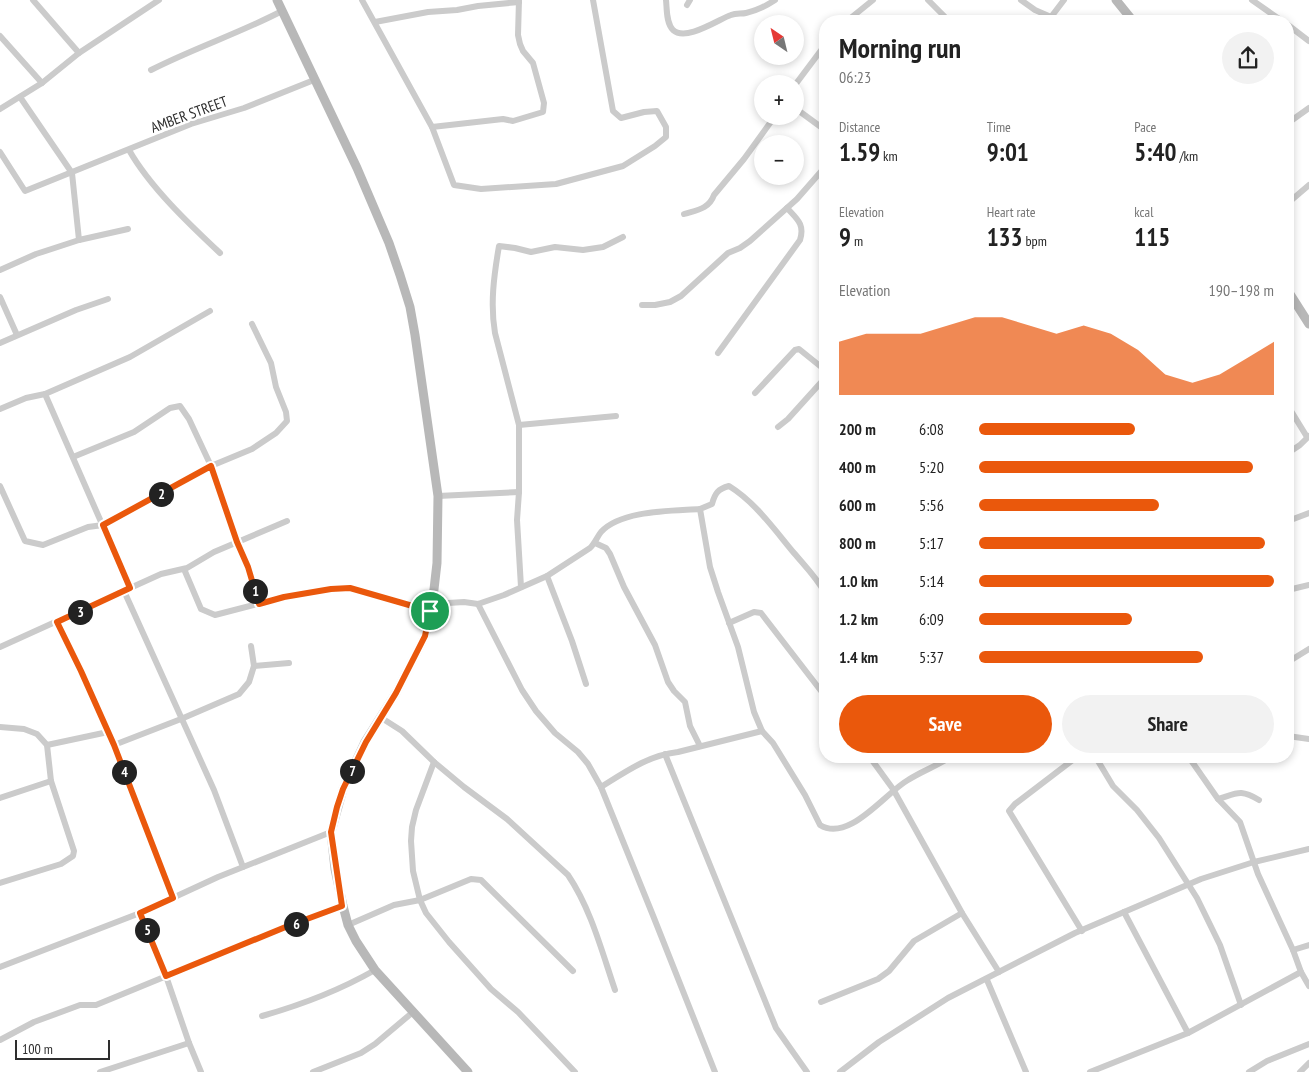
<!DOCTYPE html>
<meta charset="utf-8">
<style>
body{margin:0;font-family:"PT Sans Narrow",sans-serif;background:#f2f2f2;color:#222;height:100vh;display:flex;flex-direction:column;font-size:19px;white-space:nowrap}
*{box-sizing:border-box;margin:0}
p{font-size:16px;color:#767676}
.icon{flex:none;width:28px;height:28px;fill:none;stroke:currentColor;stroke-width:2;stroke-linecap:round;stroke-linejoin:round}
.map{position:relative;flex:1;overflow:hidden}
.details{position:absolute;left:819px;top:15px;width:475px;height:748px;display:flex;flex-direction:column;background:#fff;border-radius:20px;box-shadow:0 2px 8px #0003}
.details>*{flex:none}
.needle{width:32px;rotate:325deg}
.buttons{position:absolute;left:754px;top:15px;display:grid;gap:10px}
.buttons a{display:grid;place-items:center;width:50px;height:50px;border-radius:50%;background:#fff;box-shadow:0 2px 8px #0003;font-size:25px}
.scale{position:absolute;left:15px;bottom:12px;width:95px;box-sizing:border-box;padding-left:5px;border:2px solid #2e2e2e;border-top:0;font-size:14px;line-height:18px;white-space:nowrap;color:#2e2e2e;-webkit-text-stroke:4px #fff;paint-order:stroke}
.pin{position:absolute;display:grid;place-items:center;width:42px;height:42px;color:#fff;margin:-21px;border:2px solid #fff;border-radius:50%;box-shadow:0 1px 5px #0007}
.km{position:absolute;width:25px;height:25px;margin:-12px;border-radius:50%;background:#222;color:#fff;font-size:14px;line-height:25px;text-align:center}
.round{display:grid;place-items:center;flex:none;width:52px;height:52px;border-radius:26px;background:#f2f2f2}
.head{display:flex;align-items:center;justify-content:space-between;height:85px;padding:0 20px}
h1{font-size:28px;font-weight:800;line-height:38px}
.metrics{display:grid;grid-template-columns:repeat(3,1fr);gap:8px;height:85px;padding:5px 20px}
.metrics div{display:grid;align-content:center}
.metrics b{font-size:25px;font-weight:800}
.metrics small{font-size:14px;font-weight:400}
.metrics p{font-size:14px}
.chart{height:140px;padding:10px 20px}
.chart p{display:flex;justify-content:space-between}
.chart svg{width:100%;height:90px;margin-top:5px;fill:#ea580c;opacity:.7}
.cta{display:flex;gap:10px;margin-top:auto;padding:10px 20px}
.cta a{flex:1;height:58px;border-radius:30px;background:#ea580c;color:#fff;font-size:20px;font-weight:800;line-height:58px;text-align:center}
.cta a+a{background:#f2f2f2;color:#222}
ul{padding:0 20px;list-style:none;font-size:16px}
li{display:grid;grid-template-columns:80px 60px 1fr;align-items:center;height:38px}
li i{height:12px;border-radius:6px;background:#ea580c}
.map>svg:first-child{display:block}
</style>
<div class="map">
<svg width="1309" height="1072" viewBox="0 0 1309 1072">
<rect width="100%" height="100%" fill="#fff"/>
<g fill="none" stroke-linecap="round" stroke-linejoin="round">
<g stroke="#cbcbcb" stroke-width="6">
<polyline points="33,0 79,53"/>
<polyline points="362,0 432,127 454,185 481,189 556,184 623,166 655,146 666,137 666,127 657,111 644,112 621,118 613,111 593,0"/>
<path d="M666,0C667,9 666,23 673,30C686,42 719,19 731,15C736,13 741,14 746,13C756,11 766,6 775,0"/>
<polyline points="928,0 949,21"/>
<polyline points="1021,0 1035,10 1051,17"/>
<polyline points="1252,0 1282,21"/>
<polyline points="687,5 690,0"/>
<polyline points="847,21 873,0"/>
<polyline points="1048,21 1064,0"/>
<polyline points="375,22 428,12 457,10 478,6 519,2"/>
<polyline points="1288,25 1309,41"/>
<polyline points="0,36 42,83"/>
<path d="M151,70C194,48 240,33 282,11"/>
<polyline points="795,85 825,45"/>
<polyline points="20,97 72,173 79,240"/>
<polyline points="795,108 825,130"/>
<polyline points="0,109 42,83 79,53 159,0"/>
<polyline points="1288,123 1309,108"/>
<polyline points="432,127 503,119 513,121 543,112 544,103 533,63 523,51 520,44 518,35 519,0"/>
<path d="M129,150C150,187 189,224 220,253"/>
<polyline points="0,152 25,191 191,124 244,108 314,80"/>
<polyline points="1288,203 1309,185"/>
<path d="M684,214C697,210 709,209 714,195L744,159L775,116"/>
<polyline points="0,270 36,254 79,240 128,229"/>
<polyline points="0,297 17,335"/>
<polyline points="642,305 655,305 670,302 681,296 728,253 740,248 750,241 797,199 825,167"/>
<polyline points="0,343 76,310 108,299"/>
<path d="M718,353L800,240C805,224 797,219 787,208"/>
<polyline points="755,393 795,350 799,349 825,370"/>
<polyline points="45,394 130,588"/>
<polyline points="1288,406 1307,437"/>
<polyline points="0,409 26,398 45,394 130,357 210,311"/>
<polyline points="519,425 616,416"/>
<polyline points="778,427 788,419 825,378"/>
<polyline points="1288,453 1300,445 1309,436"/>
<polyline points="73,457 134,432 170,408 180,406 189,419 211,466 237,542 248,567 259,604"/>
<polyline points="0,486 25,541 43,545 88,527 103,525 211,466 252,449 276,433 287,421 286,412 276,387 271,363 252,324"/>
<polyline points="438,496 519,492"/>
<polyline points="1288,521 1309,513"/>
<polyline points="595,543 606,548 610,554 624,587 655,645 668,682 674,691 685,702 690,726 700,746"/>
<polyline points="184,569 201,609 215,615 284,597 339,588 364,591 430,611"/>
<polyline points="547,576 572,641 586,684"/>
<path d="M521,587L517,520L519,492V425L495,333C490,304 494,275 499,246L515,248L531,252L555,247L583,250L603,247L623,237"/>
<polyline points="1288,590 1309,585"/>
<polyline points="124,591 214,790 243,867"/>
<path d="M825,593C817,578 805,566 794,553C774,529 755,502 729,486C718,489 715,493 712,504L700,509L710,567L718,592L738,647L754,712L762,731L773,743L805,795L820,825C849,843 885,793 908,780C922,771 937,766 952,756"/>
<path d="M448,603L464,602L478,604L504,595L547,576L590,548C595,543 597,537 601,532C621,510 672,511 700,509"/>
<polyline points="478,604 522,690 536,711 555,733 578,752 588,764 601,787 654,918 715,1072"/>
<polyline points="57,622 81,671 114,745 173,898"/>
<polyline points="729,623 754,612 761,613 825,696"/>
<polyline points="0,647 161,574 187,568 214,552 287,521"/>
<polyline points="1288,662 1309,649"/>
<polyline points="254,666 289,663"/>
<path d="M380,717L402,731L434,762L464,787L507,819L568,875C591,909 602,952 615,990"/>
<polyline points="0,727 24,729 37,734 47,745 51,781 74,851 73,856 61,864 0,883"/>
<polyline points="1288,736 1309,739"/>
<polyline points="47,745 108,732"/>
<polyline points="114,745 181,719 239,694 249,682 254,666 251,646"/>
<polyline points="665,754 776,1028 807,1072"/>
<polyline points="869,756 893,789 962,913 999,972"/>
<polyline points="1078,756 1015,804 1009,811 1082,931"/>
<polyline points="1095,756 1113,786 1137,810 1159,838 1197,898 1220,945 1241,1005"/>
<polyline points="1188,756 1218,799 1240,822 1258,874 1293,950 1301,972 1309,986"/>
<polyline points="434,762 416,810 412,827 411,841 413,871 420,900 426,913 449,942 491,989 518,1012 575,1072"/>
<path d="M601,787C625,772 649,755 678,752L762,731"/>
<polyline points="0,798 51,781"/>
<path d="M1218,799C1238,793 1240,789 1259,800"/>
<polyline points="1124,912 1188,1033"/>
<polyline points="140,913 166,976 189,1043 201,1072"/>
<polyline points="348,925 394,905 420,900 471,879 481,880 573,971"/>
<polyline points="1293,950 1309,945"/>
<polyline points="0,967 140,913 218,877 331,832"/>
<polyline points="987,980 1026,1072"/>
<polyline points="821,1002 878,979 889,971 914,941 962,913"/>
<path d="M262,1016C301,1005 340,990 375,970"/>
<polyline points="0,1040 34,1022 80,1005 96,1005 288,926 343,906"/>
<polyline points="100,1072 189,1043"/>
<polyline points="313,1072 361,1053 375,1044 413,1012"/>
<polyline points="840,1072 879,1042 948,998 1075,933 1201,879 1254,862 1309,849"/>
<polyline points="1090,1072 1188,1033 1301,972"/>
<polyline points="1249,1072 1267,1061 1309,1044"/>
<polyline points="1300,1072 1309,1063"/>
</g>
<g stroke="#b8b8b8" stroke-width="9">
<polyline points="277,0 357,168 389,243 400,275 410,307 415,335 438,496 437,563 433,598 425,636 396,693 365,742 343,789 331,832 335,869 343,906 348,925 356,941 375,970 468,1072"/>
<polyline points="1116,0 1133,21"/>
<polyline points="1288,291 1309,324"/>
</g>
</g>
<g fill="none" stroke-linecap="round" stroke-linejoin="round">
<defs>
<polygon id="route" points="211,466 237,542 248,567 259,604 284,597 331,589 350,588 430,611 425,636 396,693 366,742 343,789 337,807 331,832 342,906 288,926 166,976 140,913 173,898 114,745 81,671 57,622 130,588 103,525"/>
</defs>
<use href="#route" stroke="#fff" stroke-width="10"/>
<use href="#route" stroke="#ea580c" stroke-width="6"/>
</g>
<g text-anchor="middle" dominant-baseline="central" stroke-width="5" stroke-linejoin="round" paint-order="stroke">
<g font-size="15" fill="#2e2e2e" stroke="#fff">
<text transform="translate(189 114) rotate(-20)">AMBER STREET</text>
</g>
</g>
</svg>
<div class="buttons">
<a><svg class="needle" viewBox="-14 -14 28 28"><path d="M0-13l5 13h-10z" fill="#e53935"/><path d="M0 13l5-13h-10z" fill="#767676"/></svg></a>
<a>+</a>
<a>−</a>
</div>
<div class="scale">100 m</div>
<div class="pin" style="left:430px;top:611px;background:#1e9e55"><svg class="icon" aria-label="arrive" viewBox="0 0 24 24"><path d="M6 21V4h12l-3 4 3 4H6"/></svg></div>
<b class="km" style="left:255px;top:591px">1</b>
<b class="km" style="left:161px;top:494px">2</b>
<b class="km" style="left:80px;top:612px">3</b>
<b class="km" style="left:124px;top:772px">4</b>
<b class="km" style="left:147px;top:930px">5</b>
<b class="km" style="left:296px;top:924px">6</b>
<b class="km" style="left:352px;top:771px">7</b>
<section class="details">
<div class="head"><div><h1>Morning run</h1><p>06:23</p></div><a class="round"><svg class="icon" aria-label="share" viewBox="0 0 24 24"><path d="M12 15V3M7 8l5-5 5 5M5 13v7h14v-7"/></svg></a></div>
<div class="metrics">
<div><p>Distance</p><b>1.59<small> km</small></b></div>
<div><p>Time</p><b>9:01</b></div>
<div><p>Pace</p><b>5:40<small> /km</small></b></div>
</div>
<div class="metrics">
<div><p>Elevation</p><b>9<small> m</small></b></div>
<div><p>Heart rate</p><b>133<small> bpm</small></b></div>
<div><p>kcal</p><b>115</b></div>
</div>
<div class="chart"><p><span>Elevation</span>190–198 m</p>
<svg viewBox="0 0 160 44" preserveAspectRatio="none"><path d="M0 44V18L10 14L20 14L30 14L40 10L50 6L60 6L70 10L80 14L90 10L100 14L110 22L120 34L130 38L140 34L150 26L160 18V44z"/></svg>
</div>
<ul>
<li><b>200 m</b>6:08<i style="width:53%"></i></li>
<li><b>400 m</b>5:20<i style="width:93%"></i></li>
<li><b>600 m</b>5:56<i style="width:61%"></i></li>
<li><b>800 m</b>5:17<i style="width:97%"></i></li>
<li><b>1.0 km</b>5:14<i style="width:100%"></i></li>
<li><b>1.2 km</b>6:09<i style="width:52%"></i></li>
<li><b>1.4 km</b>5:37<i style="width:76%"></i></li>
</ul>
<div class="cta"><a>Save</a><a>Share</a></div>
</section>
</div>
